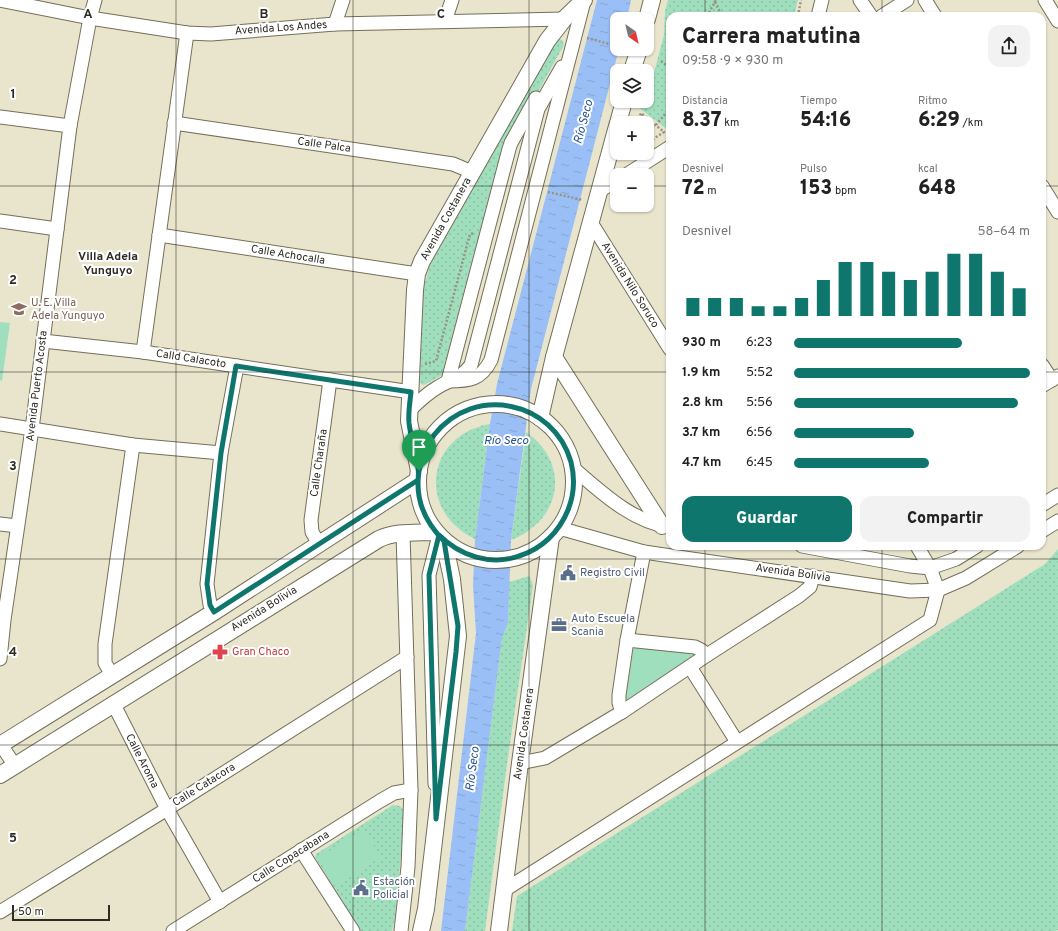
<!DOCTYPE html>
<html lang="es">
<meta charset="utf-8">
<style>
body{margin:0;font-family:Overpass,sans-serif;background:#f2f2f2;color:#222;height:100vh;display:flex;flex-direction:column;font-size:15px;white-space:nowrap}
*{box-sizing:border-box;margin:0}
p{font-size:13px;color:#767676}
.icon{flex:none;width:22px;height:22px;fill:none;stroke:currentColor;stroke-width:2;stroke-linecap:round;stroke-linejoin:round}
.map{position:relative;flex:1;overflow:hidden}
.sheet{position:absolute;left:666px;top:12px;width:380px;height:538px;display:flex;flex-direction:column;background:#fff;border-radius:12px;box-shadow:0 1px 3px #0004}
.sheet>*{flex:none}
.needle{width:26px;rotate:146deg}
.buttons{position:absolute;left:610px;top:12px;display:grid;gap:8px}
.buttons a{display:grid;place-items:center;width:44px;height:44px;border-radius:8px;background:#fff;box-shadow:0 1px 3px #0004;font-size:20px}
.scale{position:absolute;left:12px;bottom:10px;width:98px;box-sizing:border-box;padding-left:4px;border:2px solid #2e2c23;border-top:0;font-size:11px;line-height:14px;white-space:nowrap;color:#2e2c23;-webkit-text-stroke:3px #fff;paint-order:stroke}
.pin{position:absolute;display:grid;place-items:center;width:34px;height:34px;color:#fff;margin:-41px -17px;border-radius:50% 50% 50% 0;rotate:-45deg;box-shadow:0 0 4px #0007}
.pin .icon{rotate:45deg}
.round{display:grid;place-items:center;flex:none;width:42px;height:42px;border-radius:12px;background:#f2f2f2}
.summary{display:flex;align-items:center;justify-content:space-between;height:68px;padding:0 16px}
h1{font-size:22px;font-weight:800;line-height:30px}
.stats{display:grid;grid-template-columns:repeat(3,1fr);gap:6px;height:68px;padding:4px 16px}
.stats div{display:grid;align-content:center}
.stats b{font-size:20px;font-weight:800}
.stats small{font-size:11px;font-weight:400}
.stats p{font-size:11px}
.chart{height:112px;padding:8px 16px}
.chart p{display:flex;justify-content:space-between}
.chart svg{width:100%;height:72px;margin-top:4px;stroke:#0f766e;stroke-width:6}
.button{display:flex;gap:8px;margin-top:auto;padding:8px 16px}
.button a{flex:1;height:46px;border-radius:12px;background:#0f766e;color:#fff;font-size:16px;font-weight:800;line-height:46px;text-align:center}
.button a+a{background:#f2f2f2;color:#222}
ul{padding:0 16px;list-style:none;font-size:13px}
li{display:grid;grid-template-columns:64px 48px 1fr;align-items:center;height:30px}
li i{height:10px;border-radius:5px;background:#0f766e}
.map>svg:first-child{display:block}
</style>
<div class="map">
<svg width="1058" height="931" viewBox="0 0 1058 931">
<defs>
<pattern id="grass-dots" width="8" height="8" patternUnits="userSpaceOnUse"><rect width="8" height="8" fill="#a0dfbd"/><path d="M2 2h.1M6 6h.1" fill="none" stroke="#8ac0a2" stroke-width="1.8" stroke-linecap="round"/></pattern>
<pattern id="water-ripples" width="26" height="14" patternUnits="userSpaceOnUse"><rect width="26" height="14" fill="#9abff6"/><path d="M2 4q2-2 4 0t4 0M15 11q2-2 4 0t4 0" fill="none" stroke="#85a4d3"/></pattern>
</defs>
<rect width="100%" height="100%" fill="#e9e5cd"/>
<g fill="url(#grass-dots)">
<polygon points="668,0 798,0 794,16 670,16 670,123 668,130 638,107 642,101 647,101 647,93 650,88 664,35 665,11"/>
<polygon points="559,39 562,40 564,45 509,144 505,156 498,163 485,211 488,221 484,240 475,249 449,349 452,360 444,374 424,385 421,384 420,381 423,290 430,265 555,41"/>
<path d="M490,424L475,539C416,511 426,435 490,424Z"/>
<path d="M526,432C571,464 562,520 511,540Z"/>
<polygon points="1058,549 1058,930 1056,931 512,931 517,896 1045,564"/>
<polygon points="529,576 532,582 533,586 508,757 485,931 465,931 502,638 508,623 509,582"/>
<polygon points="393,805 400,806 405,811 395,919 392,931 361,931 315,857 316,854"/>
</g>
<g fill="#a0dfbd">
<polygon points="0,322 10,323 2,381 0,380"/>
<polygon points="634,644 696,654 625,701"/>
<polygon points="363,829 381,857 336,887 318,858"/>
</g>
<polygon fill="url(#water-ripples)" points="597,0 631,0 627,19 617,19 617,49 619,49 531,389 511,540 508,623 502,638 465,931 441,931 476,633 473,585 475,539 490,424 497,384"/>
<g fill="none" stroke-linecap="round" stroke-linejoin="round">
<defs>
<g id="minor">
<polyline points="0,0 90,18 187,33 211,34 335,24 564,19"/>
<polyline points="860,0 871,16"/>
<polyline points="925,0 935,16"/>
<polyline points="1045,0 1058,21"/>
<polyline points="818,16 822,0"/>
<polyline points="882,16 907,0"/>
<polyline points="445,21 452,0"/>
<polyline points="335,24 343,0"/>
<polyline points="0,117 70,126"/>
<polyline points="174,123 453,164 472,172"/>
<polyline points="626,175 670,147"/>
<polyline points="1042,186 1058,212"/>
<polyline points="598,192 617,180"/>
<polyline points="0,221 57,229"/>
<polyline points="590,221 670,349"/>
<polyline points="159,235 417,274"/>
<polyline points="43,341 143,352 411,392"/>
<polyline points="143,352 187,33"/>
<polyline points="1042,365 1052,380"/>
<path d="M448,381C469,381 481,380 491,360L584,1"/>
<polyline points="448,381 509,149 511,143 536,98"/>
<polyline points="1042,386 1058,376"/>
<path d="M409,411C418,402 426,394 438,387C450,380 463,377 471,365L538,109L562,67"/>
<polyline points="0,424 133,445 221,453"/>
<path d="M573,468C601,492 632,522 670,527"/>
<polyline points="1042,505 1058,495"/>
<polyline points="0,524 17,526"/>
<polyline points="559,528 644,552 910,591 938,590 966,578 1018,546"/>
<polyline points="1042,531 1058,521"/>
<polyline points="319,544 312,532 311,520 330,380"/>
<polyline points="802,546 910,566 930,568 956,559 977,546"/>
<polyline points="214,612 210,605 207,584 221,453 237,366"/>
<polyline points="627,640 695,647 701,650 707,655"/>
<polyline points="0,659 4,620 32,429 70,126 90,18 95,0"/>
<polyline points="690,667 737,742"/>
<polyline points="112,675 105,663 105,644 133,445"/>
<polyline points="113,703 167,809 220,902"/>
<polyline points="622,712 619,703 619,695 627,640 644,552"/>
<polyline points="0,743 15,766"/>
<polyline points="520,763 545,758 622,712 707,655 799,596 810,587 813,576"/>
<polyline points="435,784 429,575 439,535"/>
<polyline points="301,850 353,931"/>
<polyline points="503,891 930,620 938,590 930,568 917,546"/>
<polyline points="0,912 167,809 407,657"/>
<polyline points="173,931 380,801 394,793 411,790"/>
<polyline points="401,931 408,867 411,790 403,534"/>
</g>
<g id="major">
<polyline points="647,19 652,0"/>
<polyline points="632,71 639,49"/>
<polyline points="618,123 624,101"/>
<polyline points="554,357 662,526"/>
<circle cx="496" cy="482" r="78"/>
<polyline points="540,418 554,357 617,126"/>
<polyline points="419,471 409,421 415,290 417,274 422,261 547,41 564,19 584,0"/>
<polyline points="0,745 214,612 418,480"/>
<path d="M0,775L379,539C395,531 417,533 435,532"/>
<polyline points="421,931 426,909 458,636 452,579 444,541"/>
<polyline points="499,931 520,763 551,537"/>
</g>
</defs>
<use href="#minor" stroke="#736f59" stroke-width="15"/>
<use href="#major" stroke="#736f59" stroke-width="18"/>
<g stroke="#969382" stroke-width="2.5" stroke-dasharray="2 2" stroke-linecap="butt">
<polyline points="715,2 722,16"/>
<polyline points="707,16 716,0"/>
<polyline points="798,16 801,0"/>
<polyline points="587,38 617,46"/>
<polyline points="661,61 670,68"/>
<polyline points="638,123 641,113 664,132 647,143"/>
<polyline points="656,125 670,108"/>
<polyline points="548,192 583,200"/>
<polyline points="425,364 436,361 470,234 475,233"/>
</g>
<use href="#minor" stroke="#fff" stroke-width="13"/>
<use href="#major" stroke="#fff" stroke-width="16"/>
</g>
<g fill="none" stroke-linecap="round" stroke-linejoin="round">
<defs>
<path id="route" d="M419,471L418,480L214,612L210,605L207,584L221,453L236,366L411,392C410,402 408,413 409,423C411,438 415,453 418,468C419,473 418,478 418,484C418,506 429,526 444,541L458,626L456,652L436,819L429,575L439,535C460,556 491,566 519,556C542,549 559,532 568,510C574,495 575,478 571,462C554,401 474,384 434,435C426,446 422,458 419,471"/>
</defs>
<use href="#route" stroke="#fff" stroke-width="8"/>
<use href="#route" stroke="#0f766e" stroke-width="5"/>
</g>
<path fill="none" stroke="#2e2c23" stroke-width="1" stroke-opacity="0.55" d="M176,0V931M353,0V931M529,0V931M705,0V16M882,0V16M0,186H617M647,186H670M1042,186H1058M0,372H670M1042,372H1058M705,546V931M882,546V931M0,559H1058M0,745H1058"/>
<defs>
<symbol id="school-bare" viewBox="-9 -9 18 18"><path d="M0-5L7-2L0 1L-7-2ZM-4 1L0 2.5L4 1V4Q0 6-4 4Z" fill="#8d6e63" stroke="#fff" stroke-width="2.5" paint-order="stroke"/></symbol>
<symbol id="civic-bare" viewBox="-9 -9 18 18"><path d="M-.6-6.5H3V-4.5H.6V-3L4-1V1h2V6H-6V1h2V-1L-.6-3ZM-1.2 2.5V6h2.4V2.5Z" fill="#5c6f8a" stroke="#fff" stroke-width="2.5" paint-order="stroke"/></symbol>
<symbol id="office-bare" viewBox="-9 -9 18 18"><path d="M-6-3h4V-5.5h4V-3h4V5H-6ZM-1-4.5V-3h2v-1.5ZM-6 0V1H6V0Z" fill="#5c6f8a" stroke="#fff" stroke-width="2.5" paint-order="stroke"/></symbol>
<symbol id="pharmacy-bare" viewBox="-9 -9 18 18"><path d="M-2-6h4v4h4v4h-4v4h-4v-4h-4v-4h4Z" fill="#e0444e" stroke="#fff" stroke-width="2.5" paint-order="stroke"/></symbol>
</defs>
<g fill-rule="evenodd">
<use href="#school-bare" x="8" y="298" width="22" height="22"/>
<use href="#civic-bare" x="557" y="562" width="22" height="22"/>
<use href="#office-bare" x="548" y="614" width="22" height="22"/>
<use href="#pharmacy-bare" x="209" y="641" width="22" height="22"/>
<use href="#civic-bare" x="350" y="877" width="22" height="22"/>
</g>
<g text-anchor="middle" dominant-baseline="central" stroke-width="4" stroke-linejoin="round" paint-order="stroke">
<g font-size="11" fill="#2e2c23" stroke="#fff">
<text transform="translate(281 28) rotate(-4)">Avenida Los Andes</text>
<text transform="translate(324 145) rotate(8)">Calle Palca</text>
<text transform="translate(446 219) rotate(-61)">Avenida Costanera</text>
<text transform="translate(288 255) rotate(9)">Calle Achocalla</text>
<text transform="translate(630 285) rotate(58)">Avenida Nilo Soruco</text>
<text transform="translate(191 359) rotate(9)">Calld Calacoto</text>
<text transform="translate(37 386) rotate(-83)">Avenida Puerto Acosta</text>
<text transform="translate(319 463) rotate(-82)">Calle Charaña</text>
<text transform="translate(793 573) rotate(8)">Avenida Bolivia</text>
<text transform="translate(264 609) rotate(-32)">Avenida Bolivia</text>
<text transform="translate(524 734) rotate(-82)">Avenida Costanera</text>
<text transform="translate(142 761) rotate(63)">Calle Aroma</text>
<text transform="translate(204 785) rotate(-32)">Calle Catacora</text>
<text transform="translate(291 857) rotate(-32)">Calle Copacabana</text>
</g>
<g font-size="11" fill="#785e54" stroke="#fff" text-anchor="start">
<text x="31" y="303">U. E. Villa<tspan x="31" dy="13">Adela Yunguyo</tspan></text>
</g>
<g font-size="11" fill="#4e5e75" stroke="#fff" text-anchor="start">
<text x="580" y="573">Registro Civil</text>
<text x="571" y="619">Auto Escuela<tspan x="571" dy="13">Scania</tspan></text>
<text x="373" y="882">Estación<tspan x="373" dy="13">Policial</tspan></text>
</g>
<g font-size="11" fill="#be3a42" stroke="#fff" text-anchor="start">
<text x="232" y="652">Gran Chaco</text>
</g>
<g font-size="12" font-style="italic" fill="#255293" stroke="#fff">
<text transform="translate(584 122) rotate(-75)">Río Seco</text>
<text x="506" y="441">Río Seco</text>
<text transform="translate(473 769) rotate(-83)">Río Seco</text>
</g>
<g font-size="12" font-weight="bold" fill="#2e2c23" stroke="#fff">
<text x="108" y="257">Villa Adela<tspan x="108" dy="14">Yunguyo</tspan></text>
</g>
</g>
<g font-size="13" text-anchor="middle" font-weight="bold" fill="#2e2c23" stroke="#fff" stroke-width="4" stroke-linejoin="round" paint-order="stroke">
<text x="88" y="18">A</text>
<text x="264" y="18">B</text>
<text x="441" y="18">C</text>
<text x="13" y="98">1</text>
<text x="13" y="284">2</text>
<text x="13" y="470">3</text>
<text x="13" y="656">4</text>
<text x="13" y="842">5</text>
</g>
</svg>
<div class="buttons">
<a><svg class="needle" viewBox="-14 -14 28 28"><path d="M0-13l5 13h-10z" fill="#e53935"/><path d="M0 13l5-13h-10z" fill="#767676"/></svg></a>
<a><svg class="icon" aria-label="layers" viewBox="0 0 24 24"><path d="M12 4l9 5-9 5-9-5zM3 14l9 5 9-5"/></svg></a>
<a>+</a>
<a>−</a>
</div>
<div class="scale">50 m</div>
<div class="pin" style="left:419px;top:471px;background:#1e9e55"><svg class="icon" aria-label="arrive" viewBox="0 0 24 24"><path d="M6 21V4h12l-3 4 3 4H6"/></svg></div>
<section class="sheet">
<div class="summary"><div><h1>Carrera matutina</h1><p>09:58 · 9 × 930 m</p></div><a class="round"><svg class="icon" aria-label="share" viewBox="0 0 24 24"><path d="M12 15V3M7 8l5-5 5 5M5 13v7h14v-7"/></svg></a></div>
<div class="stats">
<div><p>Distancia</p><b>8.37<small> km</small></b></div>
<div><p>Tiempo</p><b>54:16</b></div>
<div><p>Ritmo</p><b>6:29<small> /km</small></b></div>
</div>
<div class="stats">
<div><p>Desnivel</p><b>72<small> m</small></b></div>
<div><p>Pulso</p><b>153<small> bpm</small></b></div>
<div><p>kcal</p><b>648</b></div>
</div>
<div class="chart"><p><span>Desnivel</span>58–64 m</p>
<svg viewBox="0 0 160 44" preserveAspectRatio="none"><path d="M5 44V33M15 44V33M25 44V33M35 44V38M45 44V38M55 44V33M65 44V22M75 44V11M85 44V11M95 44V17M105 44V22M115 44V17M125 44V6M135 44V6M145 44V17M155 44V27"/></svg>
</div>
<ul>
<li><b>930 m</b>6:23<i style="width:71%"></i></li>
<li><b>1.9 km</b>5:52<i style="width:100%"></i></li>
<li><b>2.8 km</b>5:56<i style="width:95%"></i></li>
<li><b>3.7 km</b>6:56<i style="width:51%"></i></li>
<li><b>4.7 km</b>6:45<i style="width:57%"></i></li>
</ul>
<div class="button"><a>Guardar</a><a>Compartir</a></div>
</section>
</div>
